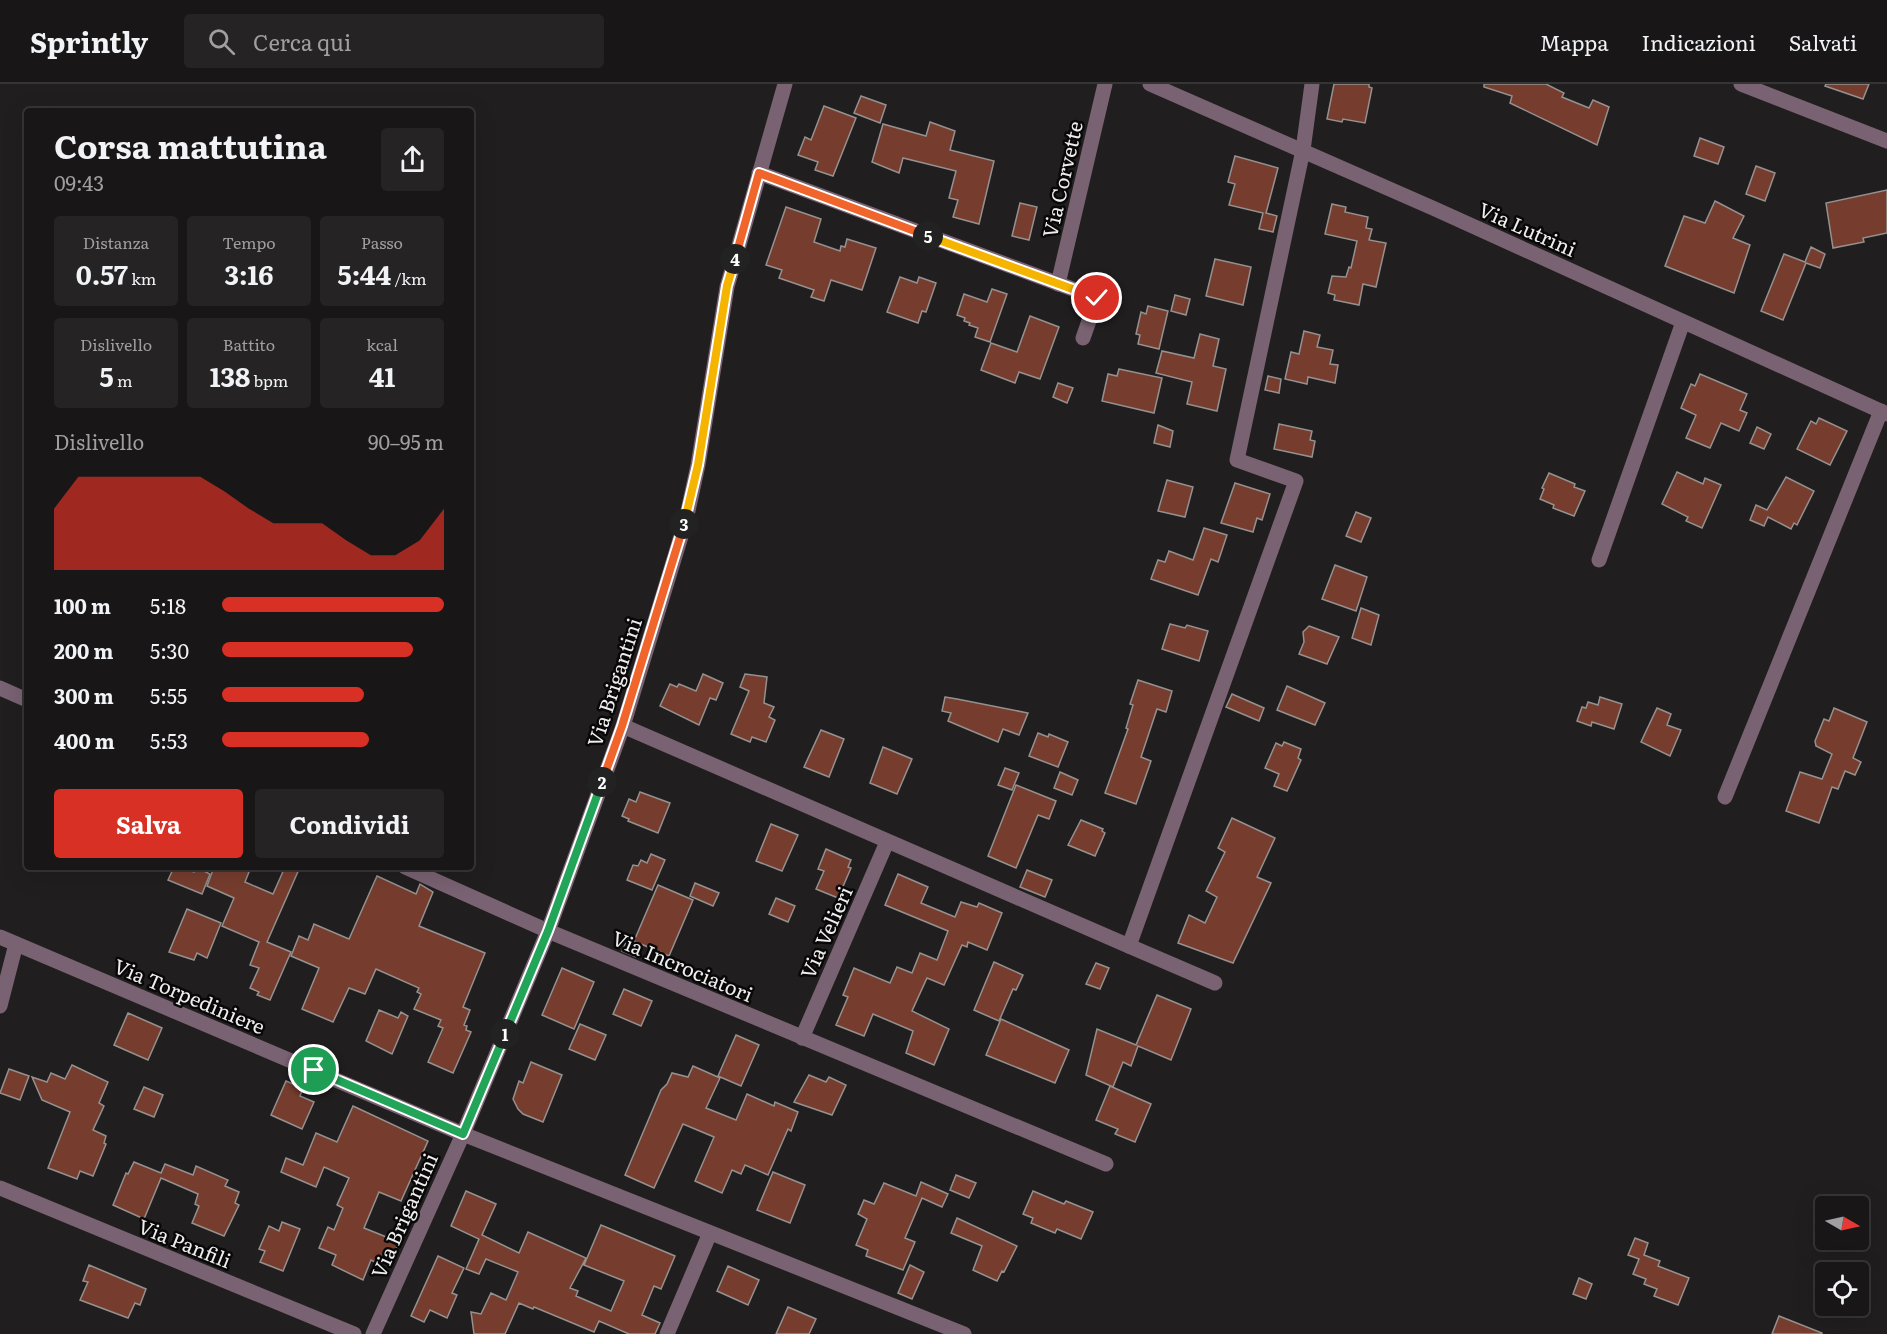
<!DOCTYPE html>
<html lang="it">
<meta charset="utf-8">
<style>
body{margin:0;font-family:Literata,serif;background:#252323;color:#f1f3f6;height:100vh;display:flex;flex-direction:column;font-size:22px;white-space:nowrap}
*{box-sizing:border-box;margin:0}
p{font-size:20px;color:#9f9fa1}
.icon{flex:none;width:33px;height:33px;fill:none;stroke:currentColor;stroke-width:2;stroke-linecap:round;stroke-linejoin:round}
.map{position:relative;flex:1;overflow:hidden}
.details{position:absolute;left:24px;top:24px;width:450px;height:762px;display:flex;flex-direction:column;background:#181616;border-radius:6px;box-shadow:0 6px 24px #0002,0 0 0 2px #363535}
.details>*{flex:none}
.needle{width:39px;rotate:99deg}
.buttons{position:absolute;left:1815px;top:1112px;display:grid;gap:12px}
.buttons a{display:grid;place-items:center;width:54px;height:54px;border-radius:6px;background:#181616;box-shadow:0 6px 24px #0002,0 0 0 2px #363535;font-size:30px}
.pin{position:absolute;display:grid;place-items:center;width:51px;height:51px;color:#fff;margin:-26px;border:3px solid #fff;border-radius:50%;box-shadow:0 2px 6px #0007}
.km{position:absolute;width:30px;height:30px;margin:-15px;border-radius:50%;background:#222;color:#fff;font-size:16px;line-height:30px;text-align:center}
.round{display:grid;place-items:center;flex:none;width:63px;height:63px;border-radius:6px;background:#252323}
.overview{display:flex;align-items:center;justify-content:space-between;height:102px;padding:0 30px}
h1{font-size:33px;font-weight:700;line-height:45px}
.metrics{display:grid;grid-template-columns:repeat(3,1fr);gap:9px;height:102px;padding:6px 30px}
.metrics div{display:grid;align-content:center;border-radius:6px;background:#252323;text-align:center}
.metrics b{font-size:26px;font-weight:700}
.metrics small{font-size:16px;font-weight:400}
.metrics p{font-size:16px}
.chart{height:168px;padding:12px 30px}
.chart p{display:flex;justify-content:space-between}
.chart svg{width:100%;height:108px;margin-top:6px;fill:#d93025;opacity:.7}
.button{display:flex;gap:12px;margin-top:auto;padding:12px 30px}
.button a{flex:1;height:69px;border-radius:6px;background:#d93025;color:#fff;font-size:24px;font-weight:700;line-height:69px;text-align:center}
.button a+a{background:#252323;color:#f1f3f6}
ul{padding:0 30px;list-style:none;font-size:20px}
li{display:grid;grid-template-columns:96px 72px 1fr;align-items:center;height:45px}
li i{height:15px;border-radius:8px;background:#d93025}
header{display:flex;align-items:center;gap:36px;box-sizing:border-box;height:84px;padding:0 30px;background:#181616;border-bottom:2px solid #363535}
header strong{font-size:28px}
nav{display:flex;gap:33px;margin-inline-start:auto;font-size:21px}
.search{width:420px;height:54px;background:#252323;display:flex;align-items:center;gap:15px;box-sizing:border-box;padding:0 21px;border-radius:6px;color:#9f9fa1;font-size:22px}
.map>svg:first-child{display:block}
</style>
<header>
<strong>Sprintly</strong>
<div class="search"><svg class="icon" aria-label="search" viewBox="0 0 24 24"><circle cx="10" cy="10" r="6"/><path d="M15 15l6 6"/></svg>Cerca qui</div>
<nav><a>Mappa</a><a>Indicazioni</a><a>Salvati</a></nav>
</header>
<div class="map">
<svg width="1887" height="1250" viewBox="0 0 1887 1250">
<rect width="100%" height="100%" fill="#201e1e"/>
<g fill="#763d2e" stroke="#949190" stroke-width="1.5">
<polygon points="1334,0 1369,0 1369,3 1372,4 1365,39 1343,35 1342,38 1327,35"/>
<polygon points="1484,0 1546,0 1564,9 1562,13 1589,24 1593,16 1609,23 1597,61 1510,19 1512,12 1484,3"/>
<polygon points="1826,0 1869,0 1863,15 1825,2"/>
<polygon points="861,12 886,21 880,39 854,29"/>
<polygon points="824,22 856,34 833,92 815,86 818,78 798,71 805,53 811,56"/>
<polygon points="930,38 955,47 950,66 994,77 979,140 953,133 958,116 949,114 956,87 903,74 899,89 872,78 883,40 926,52"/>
<polygon points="1700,54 1724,63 1718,80 1694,72"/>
<polygon points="1235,72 1278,84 1266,129 1277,132 1273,148 1259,145 1263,129 1229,121 1235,100 1228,98"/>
<polygon points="1756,82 1775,89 1765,117 1746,110"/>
<polygon points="1887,106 1887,149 1863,154 1864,158 1833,164 1826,119"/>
<polygon points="1715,117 1744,132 1733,154 1750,161 1734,209 1665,182 1684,132 1705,139"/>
<polygon points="1020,119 1037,123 1029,156 1012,152"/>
<polygon points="1332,120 1346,123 1345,128 1368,133 1366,144 1372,145 1369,156 1386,159 1376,203 1363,200 1359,221 1334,216 1335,211 1328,209 1332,192 1346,193 1349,183 1351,184 1357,157 1325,150"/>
<polygon points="786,123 821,135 814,158 840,167 841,162 845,163 847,155 876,164 862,206 831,196 824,217 811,213 814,206 779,194 782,186 766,181"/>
<polygon points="1811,163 1825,170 1820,184 1806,179 1783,236 1761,227 1784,170 1805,178"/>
<polygon points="1215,175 1251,183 1243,221 1206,212"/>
<polygon points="900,193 917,199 919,193 936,199 926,228 922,227 918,239 887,228"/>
<polygon points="992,205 1007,210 990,258 975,253 978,244 969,241 970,239 964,237 965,234 957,231 964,210 987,218"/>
<polygon points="1175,211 1190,215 1186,231 1171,227"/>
<polygon points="1148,222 1168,227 1159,265 1138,260 1140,251 1136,250 1141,228 1146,230"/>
<polygon points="1030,232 1059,243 1040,295 1019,288 1015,299 981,286 991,259 1017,268"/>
<polygon points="1304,247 1320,251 1317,263 1333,266 1330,280 1338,281 1335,299 1308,293 1307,300 1285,295 1291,268 1299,270"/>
<polygon points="1200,250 1219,255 1213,282 1226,285 1217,327 1187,320 1192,298 1156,289 1162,267 1194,274"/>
<polygon points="1119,285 1162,294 1154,329 1102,317 1108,290 1117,292"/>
<polygon points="1700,290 1747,310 1740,326 1747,329 1739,347 1721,339 1710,364 1686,354 1696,331 1681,324 1691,300 1695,302"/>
<polygon points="1268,292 1281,295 1279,309 1265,306"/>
<polygon points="1058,299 1073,304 1067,319 1053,313"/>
<polygon points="1819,334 1847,347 1830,381 1797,365 1811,337 1816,340"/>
<polygon points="1279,340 1312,347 1310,356 1315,357 1312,373 1274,365"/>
<polygon points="1158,341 1173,347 1170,363 1154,359"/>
<polygon points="1757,343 1771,350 1764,365 1750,359"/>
<polygon points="1677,388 1703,400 1705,394 1721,401 1702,444 1686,437 1688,433 1662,420"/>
<polygon points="1549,389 1575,400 1574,403 1585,407 1574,432 1553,424 1554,421 1540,415 1544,405 1542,404"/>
<polygon points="1786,393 1814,407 1797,441 1794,439 1791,445 1768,433 1764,442 1750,436 1756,421 1767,426"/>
<polygon points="1167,396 1193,403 1185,433 1158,427"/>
<polygon points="1235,399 1270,410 1262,436 1257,434 1253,448 1221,439"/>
<polygon points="1356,428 1371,434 1361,458 1346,452"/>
<polygon points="1204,444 1227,451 1218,478 1211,475 1198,511 1151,495 1158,476 1165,478 1169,467 1193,476"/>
<polygon points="1335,481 1367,493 1356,527 1322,515"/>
<polygon points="1361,524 1379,531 1371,561 1352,554"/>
<polygon points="1170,540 1185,544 1187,541 1208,547 1199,577 1162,565"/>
<polygon points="1309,542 1339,553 1327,580 1299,570 1304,558 1303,548"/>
<polygon points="703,590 723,599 716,616 710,614 699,641 660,622 670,600 677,603 679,600 696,607"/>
<polygon points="745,590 767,593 764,619 774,623 769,633 775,636 766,658 752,653 750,658 731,650 749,607 740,603"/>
<polygon points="1138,596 1172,607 1166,628 1157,625 1141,673 1151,677 1136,720 1105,709 1128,645 1126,644 1133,621 1130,620"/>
<polygon points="1287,602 1325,619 1315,641 1277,626"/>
<polygon points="1232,610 1264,624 1259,637 1226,623"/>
<polygon points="945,613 957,615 1028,629 1019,651 1003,645 998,658 948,637 951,629 942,627"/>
<polygon points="1600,613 1622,620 1614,645 1592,638 1591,642 1577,637 1582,623 1586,624 1588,618 1598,621"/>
<polygon points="1657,624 1671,630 1667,641 1681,646 1670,672 1641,658"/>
<polygon points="1834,624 1867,638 1853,674 1861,678 1855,691 1845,687 1838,705 1832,703 1819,739 1786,727 1800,688 1822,695 1832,670 1816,662 1815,657 1824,635 1829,637"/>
<polygon points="821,646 844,655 829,693 804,683"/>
<polygon points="1038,649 1048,653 1049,650 1068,658 1058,683 1029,672"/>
<polygon points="1284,658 1301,665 1298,674 1301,676 1287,707 1274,702 1279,690 1265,684 1276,659 1282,662"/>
<polygon points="883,663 912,675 897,710 870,699"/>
<polygon points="1005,684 1019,689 1012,706 998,701"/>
<polygon points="1060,688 1078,696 1072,711 1054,704"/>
<polygon points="1016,701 1056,717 1049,735 1038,731 1016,784 988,772"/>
<polygon points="640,708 670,719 658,749 628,737 629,735 622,732 629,715 636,718"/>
<polygon points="1232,734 1275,754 1257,793 1271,799 1233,879 1178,859 1189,831 1205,839 1217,813 1206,807 1225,768 1218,764"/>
<polygon points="1081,736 1103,745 1102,747 1105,749 1095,772 1068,761"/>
<polygon points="771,740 798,751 782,787 756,777"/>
<polygon points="826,765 851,776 848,783 851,784 838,814 816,805 824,787 818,785"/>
<polygon points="651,770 665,776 652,806 627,796 633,781 638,782 641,776 647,779"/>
<polygon points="174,783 182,783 194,788 196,783 210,790 202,810 168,796"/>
<polygon points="214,783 251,783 245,798 273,810 285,783 300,783 267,858 291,868 270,916 257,911 259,908 250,904 259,884 250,881 259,858 222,842 234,814 207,802"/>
<polygon points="1027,786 1052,796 1045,813 1020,803"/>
<polygon points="898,790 928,803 921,819 955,833 961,818 977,823 979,819 1002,829 987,866 968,858 967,863 962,861 944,901 927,894 912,927 949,945 934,981 906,969 913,947 873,930 864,952 836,941 848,913 843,911 854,884 890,899 897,883 912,889 920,869 937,876 948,847 885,821"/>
<polygon points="377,792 416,810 420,800 433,808 419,842 485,869 463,923 470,926 464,941 467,942 466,946 471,948 453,989 428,978 443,944 438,942 441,936 414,925 421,910 417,908 419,904 376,885 365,910 349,904 333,938 302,925 319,884 291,872 299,852 308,856 314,840 349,855"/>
<polygon points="695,799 719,809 713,822 690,812"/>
<polygon points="658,801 693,816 669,872 634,857"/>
<polygon points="776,814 795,822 788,838 769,830"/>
<polygon points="187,825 221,839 207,874 197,869 194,876 169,868"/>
<polygon points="627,856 641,862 636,873 622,867"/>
<polygon points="994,878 1023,891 1016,906 1013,905 999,937 974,926"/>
<polygon points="1096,879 1109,884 1100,905 1086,900"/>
<polygon points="562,884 594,898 574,945 542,931"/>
<polygon points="624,905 652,917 641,942 613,930"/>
<polygon points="1157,911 1191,925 1171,976 1138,962 1131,982 1123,978 1113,1003 1086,991 1097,945 1136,961"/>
<polygon points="379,926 398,934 401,928 408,932 392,970 366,957"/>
<polygon points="128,929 162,944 148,976 114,961"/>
<polygon points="1001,935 1069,966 1055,999 986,971"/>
<polygon points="580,940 606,951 595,976 569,965"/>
<polygon points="736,951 759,961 741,1002 718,992"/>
<polygon points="531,978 562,991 543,1038 523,1030 518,1025 513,1015 519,997 523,999"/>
<polygon points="72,981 108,998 99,1019 104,1022 93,1046 106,1052 104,1059 106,1060 93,1092 80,1087 77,1095 48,1084 70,1028 42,1016 32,993 47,998 51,989 65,995"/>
<polygon points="693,982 720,994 706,1024 736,1036 747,1010 774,1022 775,1018 798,1028 791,1047 788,1045 768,1091 745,1081 741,1090 732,1086 722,1109 695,1097 714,1053 683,1040 654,1104 625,1091 661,1006 667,1000 672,989 688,993"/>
<polygon points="9,985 29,992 20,1016 0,1009"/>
<polygon points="809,991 826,998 829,993 846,1001 832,1031 794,1018"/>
<polygon points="286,997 303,1004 300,1012 314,1018 302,1045 271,1031"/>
<polygon points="1110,1002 1151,1020 1135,1058 1115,1050 1118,1045 1096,1036"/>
<polygon points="144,1003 163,1011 154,1033 134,1025"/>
<polygon points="353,1022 428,1057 401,1117 379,1108 364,1144 399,1158 391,1178 381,1174 379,1180 371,1176 363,1196 332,1181 336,1171 319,1164 328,1143 334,1146 343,1124 337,1121 349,1094 324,1083 316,1103 281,1088 286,1074 303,1081 316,1049 337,1058"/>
<polygon points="134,1078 161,1089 165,1080 193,1091 196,1082 228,1096 225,1102 239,1108 235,1119 239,1121 224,1152 192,1139 199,1122 195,1120 198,1110 161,1094 144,1135 113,1121 126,1089 128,1090"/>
<polygon points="773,1088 805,1101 790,1139 757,1126"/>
<polygon points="956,1091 976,1099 969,1114 950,1106"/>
<polygon points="921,1098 948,1110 942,1123 922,1114 905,1154 915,1158 903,1186 866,1172 868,1166 856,1161 867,1135 858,1130 864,1116 874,1120 884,1099 916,1112"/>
<polygon points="466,1107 496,1120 482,1151 519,1169 528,1148 586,1174 570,1204 578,1207 576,1212 611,1227 624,1197 584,1181 601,1141 675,1172 661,1205 654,1202 642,1231 660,1239 655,1250 629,1250 599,1237 594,1248 534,1223 533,1225 519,1219 505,1250 474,1250 471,1228 481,1230 491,1209 506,1216 518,1188 486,1175 479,1190 466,1185 479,1155 451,1142"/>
<polygon points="1033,1107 1064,1120 1066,1117 1093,1128 1081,1155 1057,1145 1055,1149 1031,1139 1033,1134 1023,1130"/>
<polygon points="957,1134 1017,1162 1004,1188 1002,1187 997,1197 973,1186 982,1162 951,1149"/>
<polygon points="282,1138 300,1145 283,1187 260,1178 265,1167 259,1165 269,1142 279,1147"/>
<polygon points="1635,1154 1648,1159 1644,1171 1660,1177 1658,1182 1689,1194 1678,1221 1654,1212 1657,1205 1644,1200 1646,1195 1633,1190 1639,1175 1628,1171"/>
<polygon points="438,1172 464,1184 452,1209 457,1211 447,1234 430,1226 424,1238 411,1232"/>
<polygon points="89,1181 146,1205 140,1221 135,1219 128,1234 80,1216 88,1198 83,1197"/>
<polygon points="910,1181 924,1188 912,1215 898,1209"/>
<polygon points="728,1182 759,1196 748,1221 717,1207"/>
<polygon points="1579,1194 1592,1200 1586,1215 1573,1210"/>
<polygon points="788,1223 816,1235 809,1250 776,1250"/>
<polygon points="1779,1232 1822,1249 1822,1250 1772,1250"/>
</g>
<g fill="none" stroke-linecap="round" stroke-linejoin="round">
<g stroke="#796272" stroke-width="15">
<polyline points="1150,0 1435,125 1887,330"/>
<polyline points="1741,0 1887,57"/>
<polyline points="759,89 1097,214 1083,254"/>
<polyline points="1058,200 1105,0"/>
<polyline points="1599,476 1683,238"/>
<polyline points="0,604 27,616"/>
<polyline points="623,642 1129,862 1296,397 1237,376 1303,66 1312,0"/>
<polyline points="1725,713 1881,327"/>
<polyline points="405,783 548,847 1106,1080"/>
<polyline points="0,853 463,1050 964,1250"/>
<polyline points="1129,862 1215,899"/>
<polyline points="0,922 16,860"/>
<polyline points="802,954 887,758"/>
<polyline points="0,1104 354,1250"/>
<polyline points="373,1250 463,1050 548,847 623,642 686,436 698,381 727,203 785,0"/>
<polyline points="667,1250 710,1149"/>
</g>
</g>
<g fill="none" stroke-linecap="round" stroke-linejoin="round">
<defs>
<polyline id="split-1" points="314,986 463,1050 505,950"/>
<polyline id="split-2" points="505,950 548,847 602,698"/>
<polyline id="split-3" points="602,698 622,642 684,440"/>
<polyline id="split-4" points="684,440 698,381 727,202 735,175"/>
<polyline id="split-5" points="735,175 759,89 928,152"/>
<polyline id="split-6" points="928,152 1097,214"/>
</defs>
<use href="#split-1" stroke="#fff" stroke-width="12"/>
<use href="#split-2" stroke="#fff" stroke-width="12"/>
<use href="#split-3" stroke="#fff" stroke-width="12"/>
<use href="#split-4" stroke="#fff" stroke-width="12"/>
<use href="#split-5" stroke="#fff" stroke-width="12"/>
<use href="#split-6" stroke="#fff" stroke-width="12"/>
<use href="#split-1" stroke="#22a559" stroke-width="8"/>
<use href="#split-2" stroke="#22a559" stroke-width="8"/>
<use href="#split-3" stroke="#f0652b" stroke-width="8"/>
<use href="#split-4" stroke="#f5b400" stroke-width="8"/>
<use href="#split-5" stroke="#f0652b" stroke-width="8"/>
<use href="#split-6" stroke="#f5b400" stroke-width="8"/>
</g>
<g text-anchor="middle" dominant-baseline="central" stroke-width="5" stroke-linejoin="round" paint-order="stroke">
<g font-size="20" fill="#efedee" stroke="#090808">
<text transform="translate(1061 95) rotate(-77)">Via Corvette</text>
<text transform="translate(1528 144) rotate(24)">Via Lutrini</text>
<text transform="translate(613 598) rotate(-72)">Via Brigantini</text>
<text transform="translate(825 848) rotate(-66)">Via Velieri</text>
<text transform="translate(683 881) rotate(23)">Via Incrociatori</text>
<text transform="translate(190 911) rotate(23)">Via Torpediniere</text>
<text transform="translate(403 1131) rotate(-66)">Via Brigantini</text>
<text transform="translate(185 1158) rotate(22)">Via Panfili</text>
</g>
</g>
</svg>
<div class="buttons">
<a><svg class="needle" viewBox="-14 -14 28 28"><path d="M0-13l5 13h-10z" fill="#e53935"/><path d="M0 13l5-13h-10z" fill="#9f9fa1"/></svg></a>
<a><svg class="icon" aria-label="locate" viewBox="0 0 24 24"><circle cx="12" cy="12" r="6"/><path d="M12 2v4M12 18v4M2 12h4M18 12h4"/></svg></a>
</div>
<div class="pin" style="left:314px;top:986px;background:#1e9e55"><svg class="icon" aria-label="arrive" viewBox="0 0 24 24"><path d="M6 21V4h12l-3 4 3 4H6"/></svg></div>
<div class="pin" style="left:1097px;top:214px;background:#d93025"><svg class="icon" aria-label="check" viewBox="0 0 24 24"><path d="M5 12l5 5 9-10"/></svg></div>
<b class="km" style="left:505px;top:950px">1</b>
<b class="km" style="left:602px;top:698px">2</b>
<b class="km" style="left:684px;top:440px">3</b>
<b class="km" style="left:735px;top:175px">4</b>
<b class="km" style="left:928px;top:152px">5</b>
<section class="details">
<div class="overview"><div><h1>Corsa mattutina</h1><p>09:43</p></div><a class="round"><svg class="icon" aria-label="share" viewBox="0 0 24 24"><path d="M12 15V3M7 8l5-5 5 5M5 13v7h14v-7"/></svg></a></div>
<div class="metrics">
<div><p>Distanza</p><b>0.57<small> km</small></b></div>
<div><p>Tempo</p><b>3:16</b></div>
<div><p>Passo</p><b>5:44<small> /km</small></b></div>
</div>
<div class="metrics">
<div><p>Dislivello</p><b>5<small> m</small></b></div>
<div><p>Battito</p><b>138<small> bpm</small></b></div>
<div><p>kcal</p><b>41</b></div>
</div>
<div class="chart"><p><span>Dislivello</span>90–95 m</p>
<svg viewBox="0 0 160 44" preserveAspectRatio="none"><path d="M0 44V19L10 6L20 6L30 6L40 6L50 6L60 6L70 12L80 19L90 25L100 25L110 25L120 32L130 38L140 38L150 32L160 19V44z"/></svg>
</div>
<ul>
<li><b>100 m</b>5:18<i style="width:100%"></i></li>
<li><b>200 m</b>5:30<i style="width:86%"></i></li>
<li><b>300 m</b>5:55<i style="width:64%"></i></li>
<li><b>400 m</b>5:53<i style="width:66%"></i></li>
</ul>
<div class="button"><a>Salva</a><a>Condividi</a></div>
</section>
</div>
